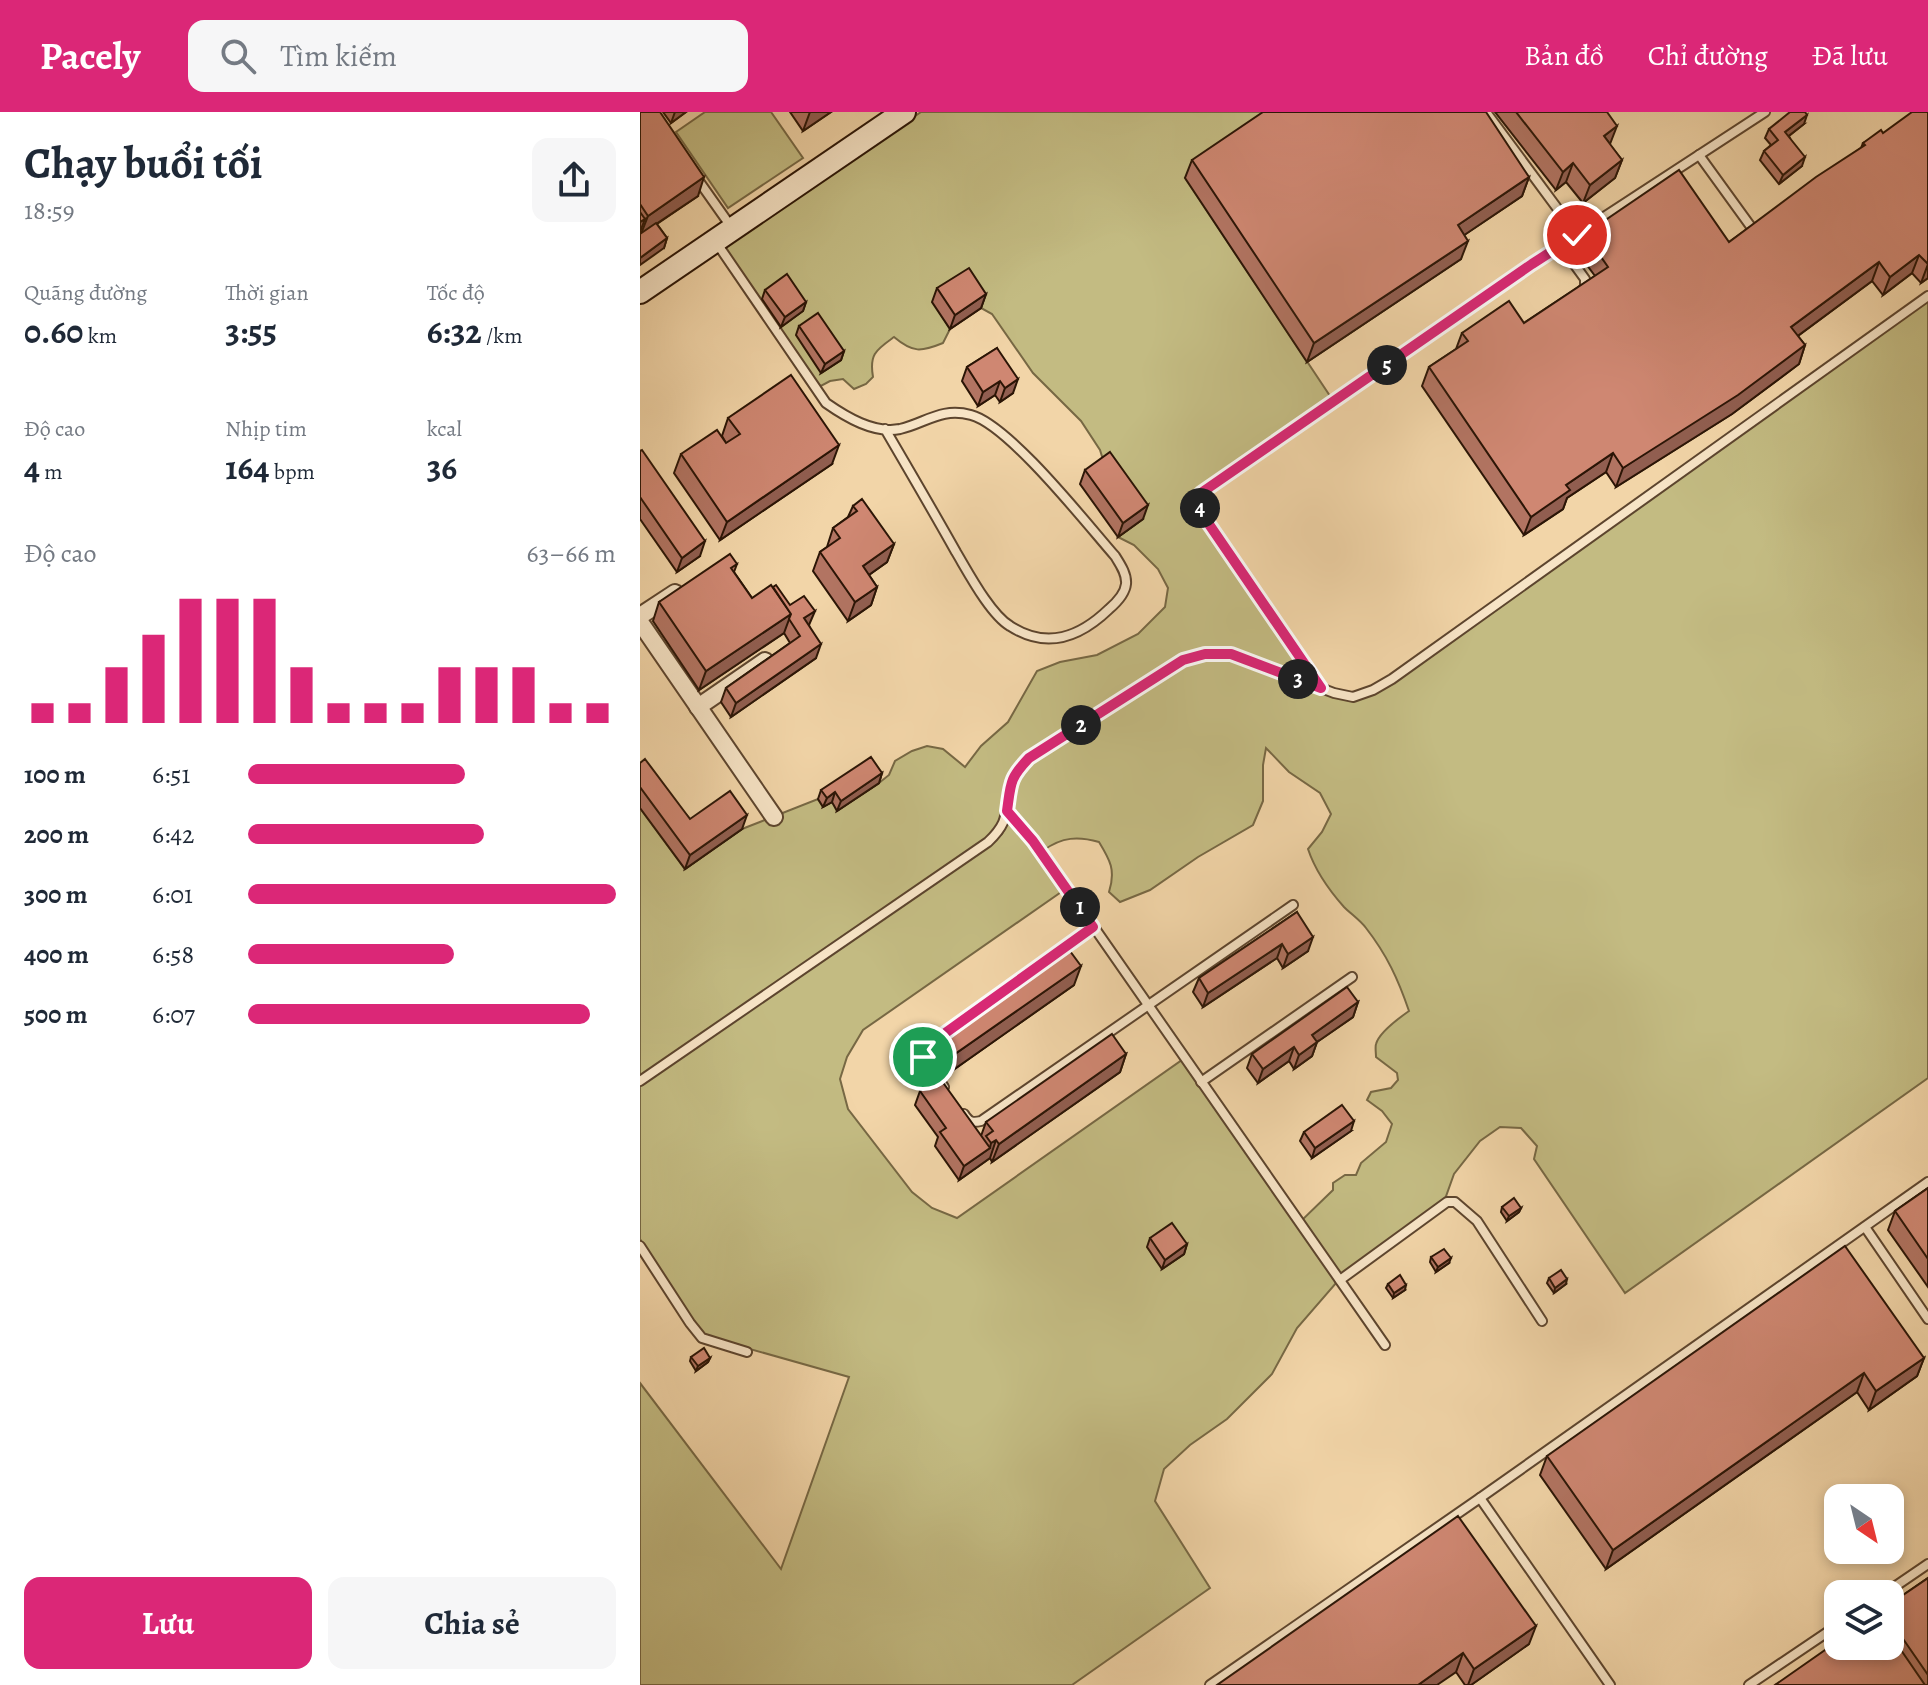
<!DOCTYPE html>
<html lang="vi">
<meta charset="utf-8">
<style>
body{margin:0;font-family:Alegreya,serif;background:#f6f6f7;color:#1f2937;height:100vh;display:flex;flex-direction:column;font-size:30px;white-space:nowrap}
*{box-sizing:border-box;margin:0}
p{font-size:26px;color:#747a83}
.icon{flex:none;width:44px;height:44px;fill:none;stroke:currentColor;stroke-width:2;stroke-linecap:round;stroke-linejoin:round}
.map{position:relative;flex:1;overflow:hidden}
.side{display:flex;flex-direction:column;background:#fff;width:640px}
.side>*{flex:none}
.needle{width:52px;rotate:145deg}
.controls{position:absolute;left:1184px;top:1372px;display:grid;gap:16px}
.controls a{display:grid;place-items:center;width:80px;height:80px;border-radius:16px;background:#fff;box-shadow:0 4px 12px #0003;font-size:40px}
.pin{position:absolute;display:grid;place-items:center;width:68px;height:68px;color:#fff;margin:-34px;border:4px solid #fff;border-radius:50%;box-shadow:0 2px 8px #0007}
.km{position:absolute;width:40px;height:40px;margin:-20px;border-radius:50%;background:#222;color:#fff;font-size:22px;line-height:40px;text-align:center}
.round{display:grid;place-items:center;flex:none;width:84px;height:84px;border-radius:16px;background:#f6f6f7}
.summary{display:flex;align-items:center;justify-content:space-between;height:136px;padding:0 24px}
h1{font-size:44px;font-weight:700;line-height:60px}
.stats{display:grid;grid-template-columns:repeat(3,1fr);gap:12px;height:136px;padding:8px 24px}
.stats div{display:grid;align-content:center}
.stats b{font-size:34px;font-weight:700}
.stats small{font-size:22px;font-weight:400}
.stats p{font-size:22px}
.chart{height:224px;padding:16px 24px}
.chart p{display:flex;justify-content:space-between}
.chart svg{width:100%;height:144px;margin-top:8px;stroke:#db2777;stroke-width:6}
.primary-button{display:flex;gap:16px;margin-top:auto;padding:16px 24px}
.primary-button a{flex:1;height:92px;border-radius:16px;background:#db2777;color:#fff;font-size:32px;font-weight:700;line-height:92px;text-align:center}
.primary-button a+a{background:#f6f6f7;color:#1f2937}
ul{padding:0 24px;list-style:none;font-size:26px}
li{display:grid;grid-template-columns:128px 96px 1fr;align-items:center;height:60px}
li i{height:20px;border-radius:10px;background:#db2777}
header{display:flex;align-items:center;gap:48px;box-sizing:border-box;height:112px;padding:0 40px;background:#db2777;color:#fff}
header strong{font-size:38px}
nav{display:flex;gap:44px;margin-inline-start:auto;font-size:28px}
.search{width:560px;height:72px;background:#f6f6f7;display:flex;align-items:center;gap:20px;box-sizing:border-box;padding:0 28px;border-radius:16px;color:#747a83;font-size:30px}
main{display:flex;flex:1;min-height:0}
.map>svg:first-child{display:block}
</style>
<header>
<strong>Pacely</strong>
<div class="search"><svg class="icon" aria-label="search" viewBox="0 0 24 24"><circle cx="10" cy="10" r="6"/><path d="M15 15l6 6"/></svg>Tìm kiếm</div>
<nav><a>Bản đồ</a><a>Chỉ đường</a><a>Đã lưu</a></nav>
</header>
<main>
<section class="side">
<div class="summary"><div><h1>Chạy buổi tối</h1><p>18:59</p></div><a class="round"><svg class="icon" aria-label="share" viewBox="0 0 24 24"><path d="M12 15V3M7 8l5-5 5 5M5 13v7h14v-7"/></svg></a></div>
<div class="stats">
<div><p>Quãng đường</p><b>0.60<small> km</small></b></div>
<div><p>Thời gian</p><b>3:55</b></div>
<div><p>Tốc độ</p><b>6:32<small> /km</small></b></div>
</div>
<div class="stats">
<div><p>Độ cao</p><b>4<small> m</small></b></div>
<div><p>Nhịp tim</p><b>164<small> bpm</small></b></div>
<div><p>kcal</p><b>36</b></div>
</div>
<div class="chart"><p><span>Độ cao</span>63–66 m</p>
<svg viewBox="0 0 160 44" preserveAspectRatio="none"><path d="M5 44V38M15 44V38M25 44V27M35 44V17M45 44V6M55 44V6M65 44V6M75 44V27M85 44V38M95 44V38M105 44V38M115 44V27M125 44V27M135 44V27M145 44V38M155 44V38"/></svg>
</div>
<ul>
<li><b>100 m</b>6:51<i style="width:59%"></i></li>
<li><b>200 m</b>6:42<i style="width:64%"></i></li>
<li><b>300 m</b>6:01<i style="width:100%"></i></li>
<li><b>400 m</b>6:58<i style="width:56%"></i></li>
<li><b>500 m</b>6:07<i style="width:93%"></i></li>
</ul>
<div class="primary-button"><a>Lưu</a><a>Chia sẻ</a></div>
</section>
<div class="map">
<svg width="1288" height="1573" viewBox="0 0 1288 1573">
<rect width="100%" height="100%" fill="#f2d5a8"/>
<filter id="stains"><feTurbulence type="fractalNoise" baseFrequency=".0025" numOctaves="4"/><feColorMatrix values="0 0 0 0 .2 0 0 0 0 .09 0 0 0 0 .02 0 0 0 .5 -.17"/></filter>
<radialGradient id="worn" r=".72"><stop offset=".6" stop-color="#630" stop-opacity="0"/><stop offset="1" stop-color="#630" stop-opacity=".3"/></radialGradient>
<g fill="#c3bb82" stroke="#776844" stroke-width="2">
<polygon points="65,0 131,0 163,46 88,96 36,20"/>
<path d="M281,0H644L545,66L692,287L558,379L554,390L559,405L672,569L565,538L375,656L368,668L364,699L356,718L346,727L0,965V696L45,757L102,717L178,687L183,695L192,690L198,698L239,671L249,663L255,649L272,639L287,634L303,637L325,655L341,634L368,610L397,559L420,550L457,543L498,522L525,495L528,476L518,457L494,433L478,425L502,407L465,354L460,338L441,309L393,261L352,202L341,196L324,170L293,190L310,217L303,231C281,240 273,241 254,225C236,238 229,242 233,265L226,272L214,277L203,267L190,269L179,275L84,135Z"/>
<path d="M1288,189V966L985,1181L894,1047L897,1034L881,1016L860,1015L840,1029L814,1062L805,1087L701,1163L662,1108L693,1078V1071L705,1063H716L721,1051L746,1030L752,1012L742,999L727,988L731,980L751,976L758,968L757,961L736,945C736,941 735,935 736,932C739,921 759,906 769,899C758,867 747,843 726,816C720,808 711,802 704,795C688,777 675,758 668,737L682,720L691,702L680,681L649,660L626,636L623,653V689L613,713L558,745L510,778L480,790L469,780C476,758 470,748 459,730C438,724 422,725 404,738L371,698C374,674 373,668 391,650L544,551L565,545L590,546L694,584L714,589L737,580L751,573Z"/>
<polygon points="369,707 390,731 424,778 223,918 207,945 200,967 208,997 272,1080 292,1096 317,1106 542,948 697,1170 657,1216 632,1262 587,1307 550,1333 524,1357 515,1389 570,1476 432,1573 0,1573 0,1271 141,1457 209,1265 71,1226 64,1224 53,1210 0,1127 0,974 349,733 362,722"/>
</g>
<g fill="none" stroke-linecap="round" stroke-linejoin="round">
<defs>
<g id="lane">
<polyline points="846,0 937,123"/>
<polyline points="1059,43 1114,119"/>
<polyline points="56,65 92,116"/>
<path d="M76,130L186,291C206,305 234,322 260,317C286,311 301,295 331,303C369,313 446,411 475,444C480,452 487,462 486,472C485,482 476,491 469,497C440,525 407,538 370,514C350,502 328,460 316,440C293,399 269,358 245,317"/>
<polyline points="921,134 945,167 945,175 941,180"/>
<polyline points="681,576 562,402 558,390 561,381 892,152 1125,0"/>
<polyline points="367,699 410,752 745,1233"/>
<polyline points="334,900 453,815"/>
<path d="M0,969L348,730C372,707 363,700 371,672C373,662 382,654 389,646L543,548L565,542H591L694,581L713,585L733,578L752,567L1288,184"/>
<polyline points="561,970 712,865"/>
<polyline points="304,975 281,941 283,937 307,920"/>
<path d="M324,1002C329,1010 332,1011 341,1009L653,793"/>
<polyline points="1225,1115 1288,1207"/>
<polyline points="0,1134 50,1211 62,1226 107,1240"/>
<polyline points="700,1168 807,1090 815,1090 837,1109 902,1209"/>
<polyline points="840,1386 970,1573"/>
<polyline points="1244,1482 1288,1452"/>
<polyline points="570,1573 840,1386 1288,1070"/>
<polyline points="1109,1573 1198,1513"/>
</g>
<g id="street">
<polyline points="0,504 35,481"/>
<polyline points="0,510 134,705"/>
<polyline points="58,595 125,549"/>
</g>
<polyline id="secondary" points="0,180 264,0"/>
</defs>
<use href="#lane" stroke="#5d452e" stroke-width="12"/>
<use href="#street" stroke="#5d452e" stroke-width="20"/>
<use href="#secondary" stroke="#2b1506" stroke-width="26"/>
<use href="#lane" stroke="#f7e4c6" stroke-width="8"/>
<use href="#street" stroke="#f7e4c6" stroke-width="16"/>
<use href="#secondary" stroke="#f7e4c6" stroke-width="22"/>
</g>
<g fill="#b27462" stroke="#2b1506" stroke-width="2">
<polygon points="0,0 58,84 17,112 27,126 24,136 0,121"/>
<polygon points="23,0 46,0 31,11"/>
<polygon points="150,0 191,0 163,19"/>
<polygon points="855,0 967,0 970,33 982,48 975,66 943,91 926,70 916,78"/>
<polygon points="1288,0 1288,166 1281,171 1272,161 1243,183 1232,169 1158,224 1165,233 1159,252 1092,302 976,375 966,360 927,386 923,397 884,423 782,274 789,255 816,237 822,221 884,211 955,164 938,141 945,122 1089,130 1221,36 1223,31"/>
<polygon points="1164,12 1149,24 1162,54 1139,72 1120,48 1124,39 1131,33 1125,26 1129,17"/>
<polygon points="552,48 889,65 882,84 824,123 821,147 667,250 545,66"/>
<polygon points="297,176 346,182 341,196 310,217 292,190"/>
<polygon points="125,178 166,190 163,199 141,215 122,187"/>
<polygon points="159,214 204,239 201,248 181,261 156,223"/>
<polygon points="357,236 373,281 360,290 355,283 338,294 322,269 327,255"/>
<polygon points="88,306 192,352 80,428 34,361 41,342 86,331 82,324"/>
<polygon points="0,339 60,444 37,460 0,407"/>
<polygon points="445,358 503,407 478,425 440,372"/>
<polygon points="213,394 254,432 247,450 229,463 237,475 231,493 208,509 173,459 180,440 187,435 193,416 208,405"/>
<polygon points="97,452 94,460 112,486 150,493 169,513 176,546 91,605 81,590 86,576 150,531 144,521 59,578 13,509 19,490"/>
<polygon points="0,651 50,707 102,717 45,757 0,696"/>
<polygon points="242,661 239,671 197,699 192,690 183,695 178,687 181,678"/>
<polygon points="657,800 668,839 643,856 637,846 563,895 553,880 559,866"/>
<polygon points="434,873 306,963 292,943 299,925"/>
<polygon points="718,890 713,905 677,930 672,944 654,957 649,949 618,971 607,956 612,942"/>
<polygon points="486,942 480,960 352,1050 350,1046 319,1068 295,1034 298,1025 275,993 280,979 341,1024 346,1010"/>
<polygon points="711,1019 672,1046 660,1029 664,1020"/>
<polygon points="1288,1076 1288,1175 1248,1118 1255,1099"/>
<polygon points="862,1095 881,1096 879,1100 867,1109 861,1100"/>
<polygon points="510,1126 547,1132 544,1142 522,1157 507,1135"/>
<polygon points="791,1145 809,1151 796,1160 790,1150"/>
<polygon points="909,1166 926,1172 914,1181 907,1171"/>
<polygon points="748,1172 765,1178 753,1186 746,1176"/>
<polygon points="51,1245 70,1246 68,1250 56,1259 50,1249"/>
<polygon points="1284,1246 1277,1264 1229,1298 1217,1280 966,1457 900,1363 907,1344"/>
<polygon points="1288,1466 1288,1573 1135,1573 1250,1534 1250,1492"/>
<polygon points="889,1532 831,1573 825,1573 816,1560 577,1573"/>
</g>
<g fill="#915e50" stroke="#2b1506" stroke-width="2">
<polygon points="35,0 46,0 31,11"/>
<polygon points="170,0 191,0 163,19"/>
<polygon points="1167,3 1164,12 1142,29 1145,20"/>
<polygon points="977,14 970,32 964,24"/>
<polygon points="1165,45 1162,54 1139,72 1143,63"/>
<polygon points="982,48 975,66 943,91 950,73"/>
<polygon points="933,51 926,70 916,78 923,60"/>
<polygon points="64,65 58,84 1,122 8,104"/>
<polygon points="889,65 882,84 811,132 818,113"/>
<polygon points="5,107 0,120 0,110"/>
<polygon points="27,126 24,136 0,153 0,146"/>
<polygon points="828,129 821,147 667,250 674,231"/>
<polygon points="1279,143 1272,161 1243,183 1250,165"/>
<polygon points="1239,150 1232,169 1144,234 1151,215"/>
<polygon points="1288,152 1288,166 1281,171"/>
<polygon points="346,182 341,196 310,217 315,203"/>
<polygon points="166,190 163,199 141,215 145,205"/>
<polygon points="1165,233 1159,252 1092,302 976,375 983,356"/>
<polygon points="204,239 201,248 181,261 185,252"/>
<polygon points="378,267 373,281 360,290 365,276"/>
<polygon points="360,269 355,283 338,294 343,280"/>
<polygon points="199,333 192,352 80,428 87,410"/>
<polygon points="973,341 966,360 927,386 923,397 884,423 891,405 926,373"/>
<polygon points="508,393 503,407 478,425 483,411"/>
<polygon points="65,429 60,444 37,460 42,446"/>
<polygon points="254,432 247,450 216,472 223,454"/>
<polygon points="237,475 231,493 208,509 215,490"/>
<polygon points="175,499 169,513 159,520 164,506"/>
<polygon points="151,502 144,521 59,578 66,559"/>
<polygon points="181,532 176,546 91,605 96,591"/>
<polygon points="242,661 239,671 197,699 201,689"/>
<polygon points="195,680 192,690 183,695 187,686"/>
<polygon points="107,703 102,717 45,757 50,743"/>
<polygon points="673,825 668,839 643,856 648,842"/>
<polygon points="642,832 637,846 563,895 568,881"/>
<polygon points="441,854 434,873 306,963 312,944"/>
<polygon points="718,890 713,905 667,937 672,923"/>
<polygon points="677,930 672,944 654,957 659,943"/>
<polygon points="654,935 649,949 618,971 623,957"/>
<polygon points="486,942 480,960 352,1050 359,1032"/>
<polygon points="714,1009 711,1019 672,1046 675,1036"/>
<polygon points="356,1028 350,1046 319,1068 324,1054 350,1036 351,1031"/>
<polygon points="881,1096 879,1100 867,1109 869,1104"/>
<polygon points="547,1132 544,1142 522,1157 525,1148"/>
<polygon points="811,1146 809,1151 796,1160 798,1155"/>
<polygon points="927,1167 926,1172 914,1181 915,1176"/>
<polygon points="766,1173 765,1178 753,1186 754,1181"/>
<polygon points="70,1246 68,1250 56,1259 58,1254"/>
<polygon points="1284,1246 1277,1264 1229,1298 1236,1279"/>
<polygon points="1224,1261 1217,1280 966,1457 973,1438"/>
<polygon points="896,1514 889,1532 831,1573 828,1573 834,1557"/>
<polygon points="823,1541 816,1560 797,1573 778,1573"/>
</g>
<g fill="#cf8772" stroke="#2b1506" stroke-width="2">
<polygon points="0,0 20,0 64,65 8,104 0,92"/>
<polygon points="623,0 846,0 889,65 818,113 828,129 674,231 552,48"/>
<polygon points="876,0 967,0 977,14 964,24 982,48 950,73 933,51 923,60"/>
<polygon points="1150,0 1165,0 1167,3 1145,20 1165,45 1143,63 1124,39 1138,28 1129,17"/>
<polygon points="1272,0 1288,0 1288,152 1279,143 1250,165 1239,150 1151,215 1165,233 1098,283 983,356 973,341 926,373 930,378 891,405 789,255 828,229 822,221 869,189 884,211 968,155 945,122 1039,58 1089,130 1176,65 1225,33 1223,31 1241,18 1243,21"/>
<polygon points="0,100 5,107 0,110"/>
<polygon points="16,111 27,126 0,146 0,122"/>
<polygon points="329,156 346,182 315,203 297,176"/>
<polygon points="147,162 166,190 145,205 125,178"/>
<polygon points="178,201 204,239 185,252 159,214"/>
<polygon points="357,236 378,267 365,276 360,269 343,280 327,255"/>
<polygon points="151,263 199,333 87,410 41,342 77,318 86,331 100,322 88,306"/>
<polygon points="2,338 65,429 42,446 0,385 0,339"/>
<polygon points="470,340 508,393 483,411 445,358"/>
<polygon points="222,387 254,432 223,454 237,475 215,490 180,440 200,426 193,416 217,399 213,394"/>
<polygon points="90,442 97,452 91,456 112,486 131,473 151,502 66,559 19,490"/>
<polygon points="136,473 150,493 164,484 175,499 164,506 181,532 96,591 86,576 160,524 149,507 151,502 133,475"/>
<polygon points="231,645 242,661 201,689 195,680 187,686 181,678"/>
<polygon points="5,647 50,707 90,679 107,703 50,743 0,675 0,651"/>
<polygon points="657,800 673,825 648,842 642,832 568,881 559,866"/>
<polygon points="427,835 441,854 312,944 299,925"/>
<polygon points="707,875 718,890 672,923 677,930 659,943 654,935 623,957 612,942"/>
<polygon points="472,922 486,942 359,1032 356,1028 351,1031 346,1024 353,1019 346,1010"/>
<polygon points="299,965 350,1036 324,1054 300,1020 306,1016 280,979"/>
<polygon points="702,993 714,1009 675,1036 664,1020"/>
<polygon points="1288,1076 1288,1147 1255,1099"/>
<polygon points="874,1086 881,1096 869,1104 862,1095"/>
<polygon points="532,1111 547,1132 525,1148 510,1126"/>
<polygon points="1205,1134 1284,1246 1236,1279 1224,1261 973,1438 907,1344"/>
<polygon points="804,1137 811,1146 798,1155 791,1145"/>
<polygon points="921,1158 927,1167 915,1176 909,1166"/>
<polygon points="760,1163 766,1173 754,1181 748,1172"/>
<polygon points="64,1236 70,1246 58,1254 51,1245"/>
<polygon points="818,1404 896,1514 834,1557 823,1541 778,1573 577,1573"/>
<polygon points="1288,1466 1288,1563 1250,1508 1250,1492"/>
<polygon points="1250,1522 1285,1573 1135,1573 1198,1529 1198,1534 1250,1534"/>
</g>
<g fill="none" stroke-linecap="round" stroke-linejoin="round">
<defs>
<path id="route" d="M283,945L281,941L283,937L453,815L393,729L367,699C371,671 369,667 389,646L543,548L565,542H591L681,576L562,402L558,390L561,381L892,152L937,123"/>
</defs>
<use href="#route" stroke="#fff" stroke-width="16"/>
<use href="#route" stroke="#db2777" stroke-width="10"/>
</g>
<rect width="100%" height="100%" filter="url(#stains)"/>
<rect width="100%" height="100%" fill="url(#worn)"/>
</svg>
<div class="controls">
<a><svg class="needle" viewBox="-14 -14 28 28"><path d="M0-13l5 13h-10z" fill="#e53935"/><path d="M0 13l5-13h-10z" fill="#747a83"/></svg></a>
<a><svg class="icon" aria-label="layers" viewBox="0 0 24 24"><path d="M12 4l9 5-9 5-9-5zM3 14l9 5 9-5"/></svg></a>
</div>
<div class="pin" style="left:283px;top:945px;background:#1e9e55"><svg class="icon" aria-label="arrive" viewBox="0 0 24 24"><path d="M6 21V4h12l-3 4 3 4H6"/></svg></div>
<div class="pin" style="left:937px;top:123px;background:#d93025"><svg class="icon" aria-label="check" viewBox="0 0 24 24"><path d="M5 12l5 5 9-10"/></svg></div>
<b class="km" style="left:440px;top:795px">1</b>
<b class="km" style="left:441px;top:613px">2</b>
<b class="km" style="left:658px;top:567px">3</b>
<b class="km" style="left:560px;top:396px">4</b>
<b class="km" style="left:747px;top:253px">5</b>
</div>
</main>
